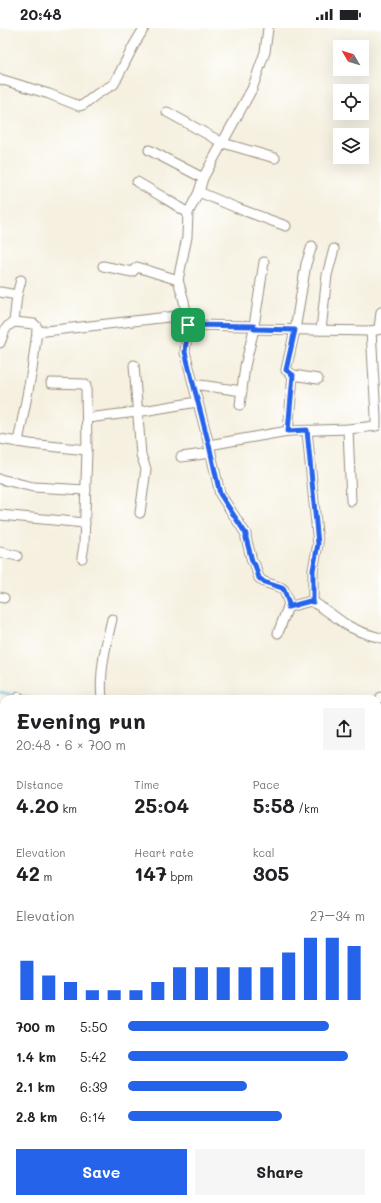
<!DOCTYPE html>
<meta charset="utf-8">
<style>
body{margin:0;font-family:Mali,sans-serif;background:#f6f6f6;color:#202124;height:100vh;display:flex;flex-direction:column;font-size:15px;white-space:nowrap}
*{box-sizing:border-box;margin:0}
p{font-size:13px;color:#757577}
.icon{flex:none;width:22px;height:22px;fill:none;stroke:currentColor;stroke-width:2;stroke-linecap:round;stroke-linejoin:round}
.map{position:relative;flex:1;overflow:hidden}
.drawer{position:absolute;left:0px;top:667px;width:381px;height:508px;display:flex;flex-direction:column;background:#fff;border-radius:12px 12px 0 0;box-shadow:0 4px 16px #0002}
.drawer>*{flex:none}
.needle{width:26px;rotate:308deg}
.controls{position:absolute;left:333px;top:12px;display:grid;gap:8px}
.controls a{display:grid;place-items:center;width:36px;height:36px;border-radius:0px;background:#fff;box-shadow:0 4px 16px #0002;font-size:20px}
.pin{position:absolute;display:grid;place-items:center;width:34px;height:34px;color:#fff;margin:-17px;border-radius:8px;box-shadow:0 2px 6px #0006}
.round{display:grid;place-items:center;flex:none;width:42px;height:42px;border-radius:0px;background:#f6f6f6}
.overview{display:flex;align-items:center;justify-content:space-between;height:68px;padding:0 16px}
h1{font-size:22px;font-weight:700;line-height:30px}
.metrics{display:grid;grid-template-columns:repeat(3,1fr);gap:6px;height:68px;padding:4px 16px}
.metrics div{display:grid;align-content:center}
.metrics b{font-size:20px;font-weight:700}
.metrics small{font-size:11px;font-weight:400}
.metrics p{font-size:11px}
.chart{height:112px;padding:8px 16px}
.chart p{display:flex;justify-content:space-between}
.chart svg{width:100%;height:72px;margin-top:4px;stroke:#2563eb;stroke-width:6}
.action{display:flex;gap:8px;margin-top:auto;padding:8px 16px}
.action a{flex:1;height:46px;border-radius:0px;background:#2563eb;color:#fff;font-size:16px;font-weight:700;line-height:46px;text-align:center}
.action a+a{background:#f6f6f6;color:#202124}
ul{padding:0 16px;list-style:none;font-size:13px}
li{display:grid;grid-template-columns:64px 48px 1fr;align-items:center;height:30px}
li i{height:10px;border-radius:5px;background:#2563eb}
.status{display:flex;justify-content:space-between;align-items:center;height:28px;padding:0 20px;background:#fff;direction:ltr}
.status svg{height:11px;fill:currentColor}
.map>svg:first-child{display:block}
</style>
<div class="status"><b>20:48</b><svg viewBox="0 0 49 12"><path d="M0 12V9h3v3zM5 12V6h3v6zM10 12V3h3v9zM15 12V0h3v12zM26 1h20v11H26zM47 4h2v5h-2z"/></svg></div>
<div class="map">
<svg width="381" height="1175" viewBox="0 0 381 1175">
<rect width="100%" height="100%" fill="#fff"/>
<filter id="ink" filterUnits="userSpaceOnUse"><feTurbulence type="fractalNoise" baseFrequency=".025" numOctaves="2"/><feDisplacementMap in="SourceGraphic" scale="8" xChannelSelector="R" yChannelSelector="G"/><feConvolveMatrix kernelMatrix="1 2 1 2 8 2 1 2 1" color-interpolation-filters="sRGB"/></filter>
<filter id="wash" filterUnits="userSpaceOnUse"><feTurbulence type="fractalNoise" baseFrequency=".012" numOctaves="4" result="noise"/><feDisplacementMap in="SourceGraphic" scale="16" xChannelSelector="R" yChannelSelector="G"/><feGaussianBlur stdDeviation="0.9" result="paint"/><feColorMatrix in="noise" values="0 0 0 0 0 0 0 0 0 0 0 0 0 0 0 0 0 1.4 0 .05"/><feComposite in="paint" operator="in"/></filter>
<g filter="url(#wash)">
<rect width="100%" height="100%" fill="#f5f0df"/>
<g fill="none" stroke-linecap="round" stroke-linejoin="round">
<g stroke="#51b4d0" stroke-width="2">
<polyline points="0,664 17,668"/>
<polyline points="21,669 38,671"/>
</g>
</g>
</g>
<g filter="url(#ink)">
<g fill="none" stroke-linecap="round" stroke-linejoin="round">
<defs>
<g id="street">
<polyline points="268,0 265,24 252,61 203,150 199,164 188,185 187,209 178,252 184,273 188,297 185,324 209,417 220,466 246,506 246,510 252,533 255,537 259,550 264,554 282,560 284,562 289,576 278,605"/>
<polyline points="0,51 49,66 79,78 83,77 97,66 114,56 134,17 144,0"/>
<polyline points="167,84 223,115 275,130"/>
<polyline points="149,122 203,150"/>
<polyline points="137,154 166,171 188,185"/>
<polyline points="199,164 237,180 286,198"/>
<polyline points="103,238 132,244 137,239 178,252"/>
<polyline points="0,264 17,267"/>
<polyline points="14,294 17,267 21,252"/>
<polyline points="188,297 254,298 254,301 371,303 381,301"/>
<polyline points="254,298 264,234"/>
<polyline points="379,301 381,284"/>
<polyline points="321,302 327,247 334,221"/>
<polyline points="37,304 186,287"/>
<polyline points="0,315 5,302 8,298 14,294 34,296 37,299 37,304 32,342 18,414"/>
<polyline points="134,337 141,427 146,441 140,485"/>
<polyline points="293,347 318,351"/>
<polyline points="51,355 84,356 86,358 87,422 84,517 82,530"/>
<polyline points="193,356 242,363"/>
<polyline points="240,377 245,338 254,301"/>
<polyline points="87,390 137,384 197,374"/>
<polyline points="348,401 351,473"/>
<polyline points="288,403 293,347 286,342 295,302 306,236 312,218"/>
<polyline points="307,403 318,516 313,542 313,574"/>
<polyline points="0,411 30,416 87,422"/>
<polyline points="209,417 288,403 348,401 376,398 376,388 371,303"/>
<polyline points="181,429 211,425"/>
<polyline points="0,451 33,459 86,462"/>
<polyline points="0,487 85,495"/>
<polyline points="0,524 17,528"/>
<polyline points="0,569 4,570"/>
<path d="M288,579L311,573L313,574C325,581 334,588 345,596C356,603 369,607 381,610"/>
<polyline points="381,669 381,670"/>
<polyline points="19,671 19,669"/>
<path d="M102,671C99,644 106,617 112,591"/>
<polyline points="0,702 4,702"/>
<polyline points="377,774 381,772"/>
<polyline points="0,784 4,784"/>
<polyline points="377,913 381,911"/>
<polyline points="377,950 381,958"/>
<polyline points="0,980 4,980"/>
<polyline points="0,1047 4,1047"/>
<polyline points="13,1175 14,1171"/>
</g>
</defs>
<use href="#street" stroke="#988d7e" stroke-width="11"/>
<use href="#street" stroke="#fff" stroke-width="9"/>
</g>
</g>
<g fill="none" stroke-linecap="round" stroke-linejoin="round" filter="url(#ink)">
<defs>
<polygon id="route" points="188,297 254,298 254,301 295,302 286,342 293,347 288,403 307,402 318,516 313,542 313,574 310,573 288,579 289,576 284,562 282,560 264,554 259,550 255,537 252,533 246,510 246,506 220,466 209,417 185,324"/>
</defs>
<use href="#route" stroke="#fff" stroke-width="8"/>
<use href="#route" stroke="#2563eb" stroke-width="5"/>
</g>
</svg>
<div class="controls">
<a><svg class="needle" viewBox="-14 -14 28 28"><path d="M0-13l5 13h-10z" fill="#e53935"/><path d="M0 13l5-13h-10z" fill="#757577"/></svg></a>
<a><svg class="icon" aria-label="locate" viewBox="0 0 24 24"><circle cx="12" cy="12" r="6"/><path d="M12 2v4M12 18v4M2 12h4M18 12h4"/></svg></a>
<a><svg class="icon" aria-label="layers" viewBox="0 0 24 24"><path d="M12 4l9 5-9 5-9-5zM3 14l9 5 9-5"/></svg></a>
</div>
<div class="pin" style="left:188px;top:297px;background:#1e9e55"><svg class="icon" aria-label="arrive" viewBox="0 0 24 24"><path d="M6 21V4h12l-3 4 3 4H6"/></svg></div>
<section class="drawer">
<div class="overview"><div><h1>Evening run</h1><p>20:48 · 6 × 700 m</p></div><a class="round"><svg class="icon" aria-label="share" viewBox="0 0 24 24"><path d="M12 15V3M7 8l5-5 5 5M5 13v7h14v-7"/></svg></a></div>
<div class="metrics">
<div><p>Distance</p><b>4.20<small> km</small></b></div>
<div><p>Time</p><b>25:04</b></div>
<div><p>Pace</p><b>5:58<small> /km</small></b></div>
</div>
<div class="metrics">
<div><p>Elevation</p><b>42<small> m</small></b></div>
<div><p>Heart rate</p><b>147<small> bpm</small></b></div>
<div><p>kcal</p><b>305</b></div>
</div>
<div class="chart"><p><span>Elevation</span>27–34 m</p>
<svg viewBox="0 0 160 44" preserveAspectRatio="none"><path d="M5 44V20M15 44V29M25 44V33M35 44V38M45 44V38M55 44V38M65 44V33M75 44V24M85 44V24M95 44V24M105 44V24M115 44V24M125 44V15M135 44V6M145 44V6M155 44V11"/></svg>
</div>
<ul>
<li><b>700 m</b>5:50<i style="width:85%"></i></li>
<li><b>1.4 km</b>5:42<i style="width:93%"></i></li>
<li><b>2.1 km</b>6:39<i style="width:50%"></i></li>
<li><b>2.8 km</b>6:14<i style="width:65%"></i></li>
</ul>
<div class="action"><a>Save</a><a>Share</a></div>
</section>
</div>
